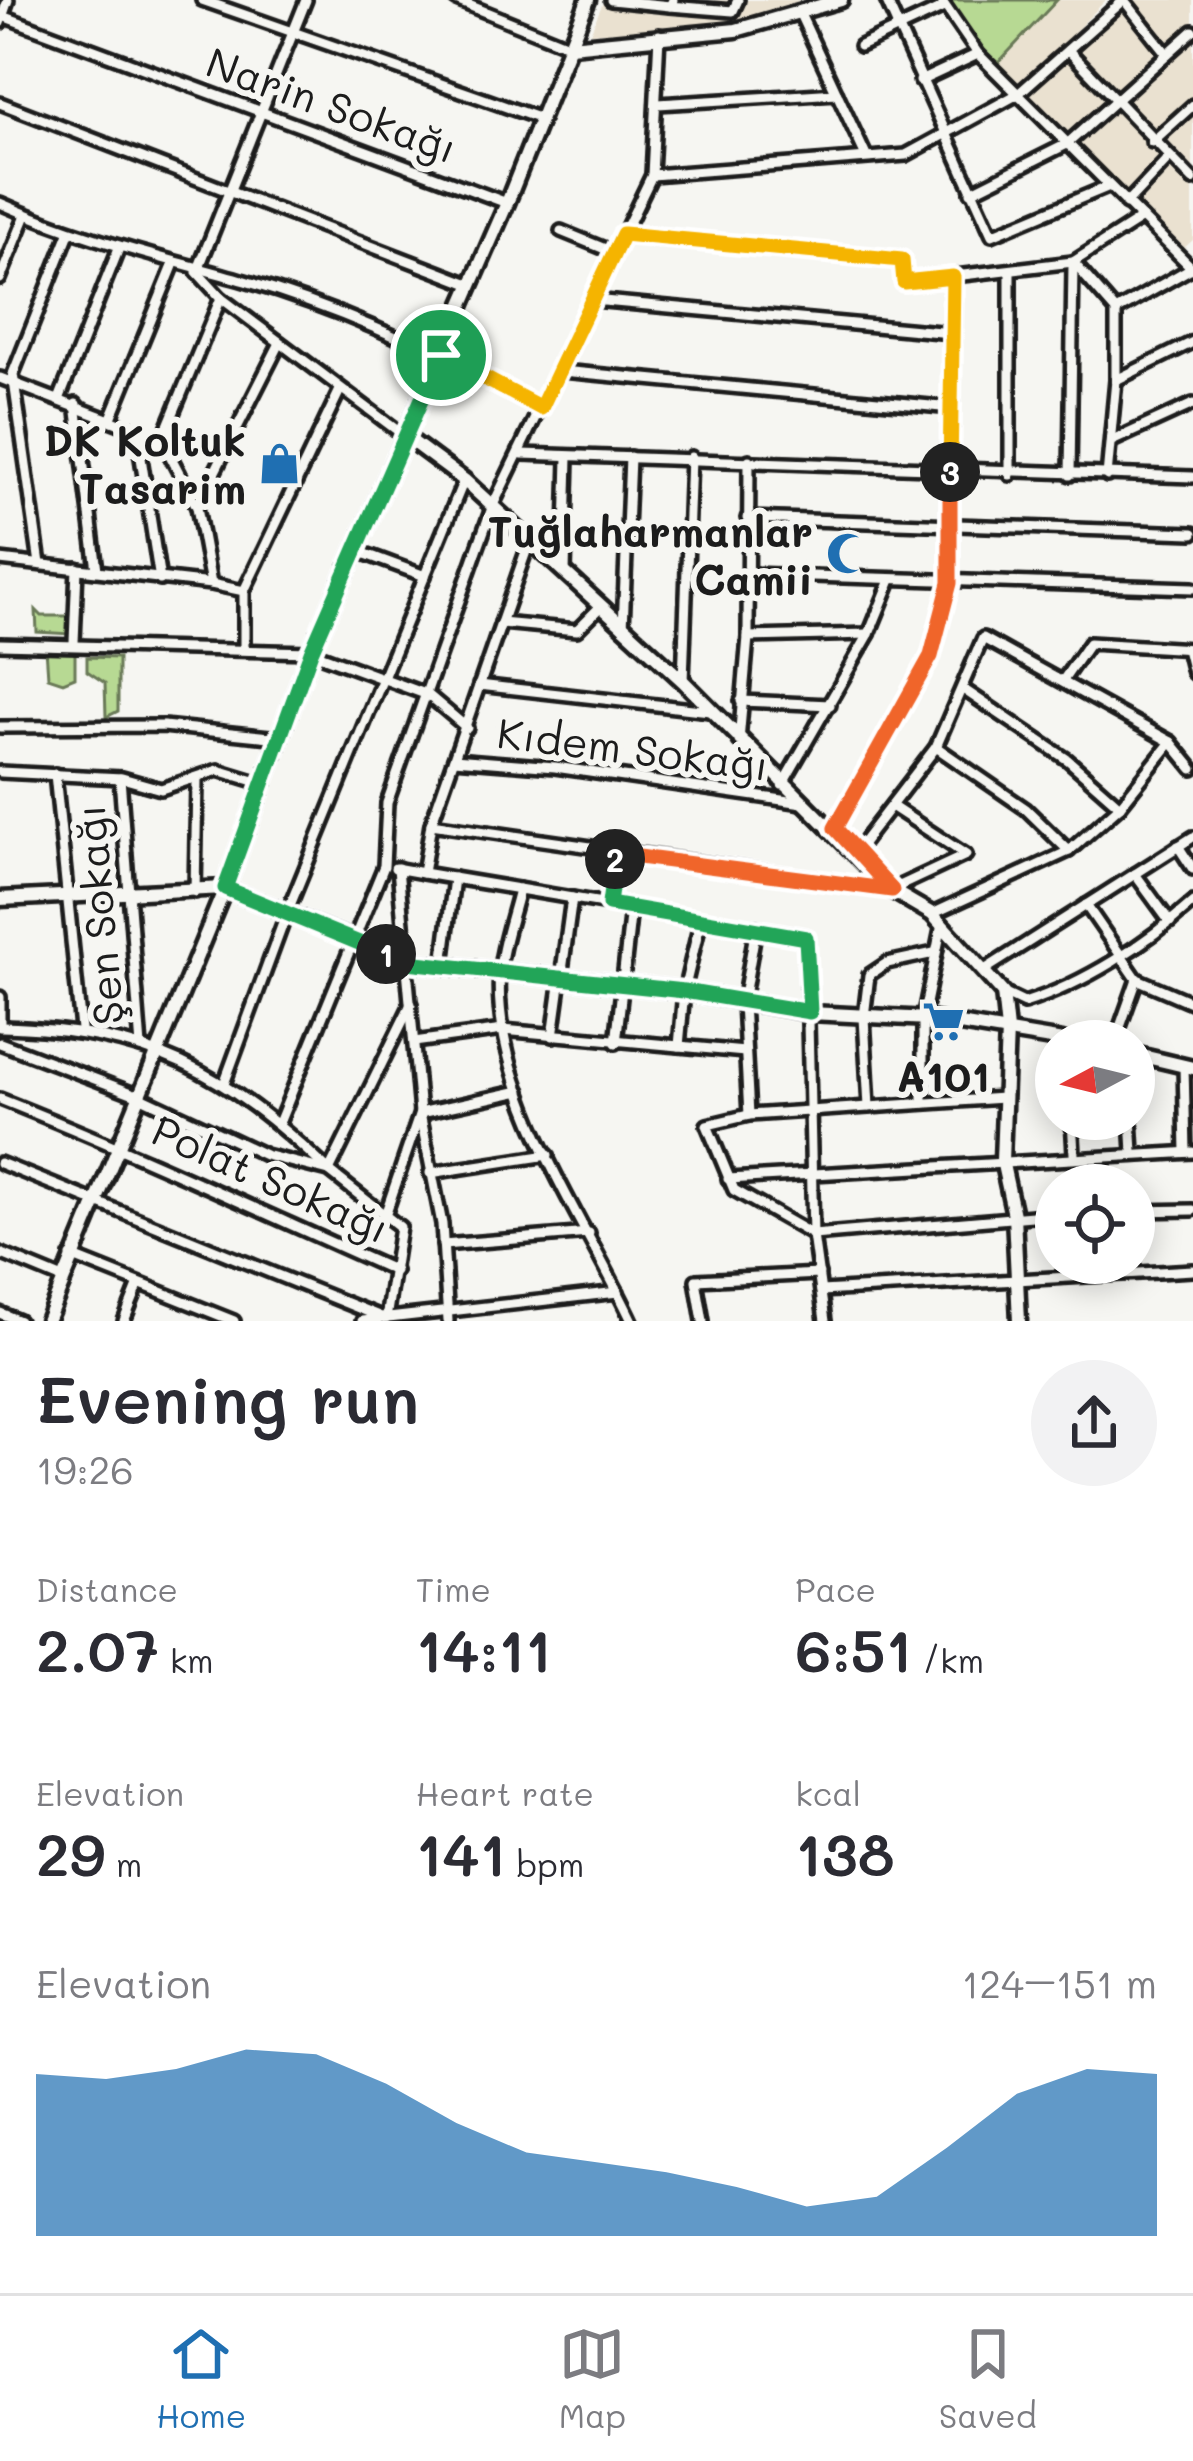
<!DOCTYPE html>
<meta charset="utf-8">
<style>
body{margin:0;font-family:Mali,sans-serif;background:#f2f2f3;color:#2b2b33;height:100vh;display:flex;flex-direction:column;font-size:45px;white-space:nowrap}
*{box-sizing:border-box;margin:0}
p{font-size:39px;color:#7c7c81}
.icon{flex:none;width:66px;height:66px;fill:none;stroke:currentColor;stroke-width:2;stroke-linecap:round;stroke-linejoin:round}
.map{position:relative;height:1321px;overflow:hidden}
.panel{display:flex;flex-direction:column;background:#fff;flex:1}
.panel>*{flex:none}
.needle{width:78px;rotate:263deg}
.controls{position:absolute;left:1035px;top:1020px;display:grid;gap:24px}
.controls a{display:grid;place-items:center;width:120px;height:120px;border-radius:50%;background:#fff;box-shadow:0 6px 30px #0003;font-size:60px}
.pin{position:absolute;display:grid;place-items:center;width:102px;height:102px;color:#fff;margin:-51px;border:6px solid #fff;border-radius:50%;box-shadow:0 3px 12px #0007}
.km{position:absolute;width:60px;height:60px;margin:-30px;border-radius:50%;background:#222;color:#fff;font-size:33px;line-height:60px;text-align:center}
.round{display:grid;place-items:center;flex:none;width:126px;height:126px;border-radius:63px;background:#f2f2f3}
.overview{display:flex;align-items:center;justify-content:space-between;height:204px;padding:0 36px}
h1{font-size:66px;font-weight:600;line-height:90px}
.stats{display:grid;grid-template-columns:repeat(3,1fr);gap:18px;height:204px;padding:12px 36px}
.stats div{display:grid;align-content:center}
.stats b{font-size:60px;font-weight:600}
.stats small{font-size:33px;font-weight:400}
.stats p{font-size:33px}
.chart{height:336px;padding:24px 36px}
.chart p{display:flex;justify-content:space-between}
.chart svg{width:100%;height:216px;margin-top:12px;fill:#1f6fb2;opacity:.7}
.dock{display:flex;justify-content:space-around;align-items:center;height:168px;border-top:3px solid #e1e1e2;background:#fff;font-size:33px;color:#7c7c81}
.dock a{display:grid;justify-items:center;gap:6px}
.dock .on{color:#1f6fb2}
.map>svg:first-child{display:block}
</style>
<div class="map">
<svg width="1193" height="1321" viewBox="0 0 1193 1321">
<rect width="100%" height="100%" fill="#f6f6f2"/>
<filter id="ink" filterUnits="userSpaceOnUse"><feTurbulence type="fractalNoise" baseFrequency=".00833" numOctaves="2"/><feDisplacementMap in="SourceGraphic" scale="24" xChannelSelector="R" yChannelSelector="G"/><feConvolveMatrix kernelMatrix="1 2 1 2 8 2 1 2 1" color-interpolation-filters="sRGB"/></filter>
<g filter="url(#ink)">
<g fill="#eae1d0">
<polygon points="604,0 801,0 738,24 590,33"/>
<polygon points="1057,0 1106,0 1018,90 998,63"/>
<polygon points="1120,0 1193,0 1193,240 1183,249 1025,92"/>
</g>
<g fill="#b7d993" stroke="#6a7a58" stroke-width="3">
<polygon points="948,0 1057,0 998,63 961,30"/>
<polygon points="36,610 42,616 72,616 71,634 37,632"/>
<polygon points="75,646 75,677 63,682 48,677 46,648"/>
<polygon points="87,657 118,658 118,711 106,717 105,683 87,671"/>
</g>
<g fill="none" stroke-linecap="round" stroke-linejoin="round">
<defs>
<g id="street">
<polyline points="202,0 541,119"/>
<polyline points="306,0 197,272 221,298 406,437"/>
<polyline points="456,0 570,46"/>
<polyline points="611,0 670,6"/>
<polyline points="673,0 670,6 733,11 738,0"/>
<polyline points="886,0 992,235 1107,187"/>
<polyline points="941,0 978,54 1193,269"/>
<polyline points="1124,0 1167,54"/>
<polyline points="800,14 866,156"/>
<polyline points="0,15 507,203"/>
<polyline points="0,23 8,0"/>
<polyline points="860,46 944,7"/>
<polyline points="1068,50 1193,180"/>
<polyline points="920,81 978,54"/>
<polyline points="0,103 472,285"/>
<polyline points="658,104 837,93"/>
<polyline points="1152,142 1193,105"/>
<polyline points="652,175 906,155 1018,94 1124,0"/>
<polyline points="971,192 1067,144 1193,31"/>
<path d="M0,203C80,239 161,257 245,281C348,311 446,357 540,408"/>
<polyline points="1126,204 1170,157"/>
<polyline points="561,231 615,253"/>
<polyline points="624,234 902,260 904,282 1073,262 1142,218"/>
<polyline points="1073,262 1116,311 1116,380 1107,476"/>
<polyline points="1010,274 1010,475"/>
<polyline points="0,279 26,215"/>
<polyline points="593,300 951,333"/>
<polyline points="1116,311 1193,267"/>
<polyline points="562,371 952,408"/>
<polyline points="0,378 162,440 197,507 280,343"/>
<polyline points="1116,380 1193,342"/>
<polyline points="60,397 119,248"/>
<polyline points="76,404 97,570"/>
<polyline points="111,418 173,266"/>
<polyline points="137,432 160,580"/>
<polyline points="162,440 221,298"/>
<polyline points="1112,441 1193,404"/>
<polyline points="522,454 1193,477"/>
<polyline points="1070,475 1073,264"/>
<polyline points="197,507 211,584 244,591 244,648"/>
<polyline points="747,518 1193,533"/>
<polyline points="530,540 431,824 891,890 966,855 893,807"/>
<polyline points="355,550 425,576"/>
<polyline points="0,560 211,584"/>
<polyline points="40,564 13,374 69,233"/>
<polyline points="565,573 568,457"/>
<polyline points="747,574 1193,588"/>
<polyline points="244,591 340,390"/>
<polyline points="501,623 577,630 600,607"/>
<polyline points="623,628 630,457"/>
<polyline points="748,637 869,634"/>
<polyline points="74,642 77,568"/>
<polyline points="0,644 311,652 428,695 467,728"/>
<polyline points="1187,649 1193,673"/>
<polyline points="1064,679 1089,643 1193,649"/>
<polyline points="683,681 691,457"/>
<polyline points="479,685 710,711"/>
<polyline points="963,689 1068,760 1120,806"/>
<polyline points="741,701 830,705"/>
<polyline points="0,727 163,726 280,738"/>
<polyline points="739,741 748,637 749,460"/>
<polyline points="936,747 1026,809 1069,851"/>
<polyline points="454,759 555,767 803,803"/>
<polyline points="0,772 122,778 161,789 218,770 264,784"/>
<polyline points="55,774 81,1029"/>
<polyline points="120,778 141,1047"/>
<polyline points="782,785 869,634 891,580"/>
<polyline points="835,828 931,656 950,583 953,277"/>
<polyline points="1178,846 1193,869"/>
<polyline points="857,850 936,747 983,638 1171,742 1193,769"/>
<polyline points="395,868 423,873 431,824"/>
<polyline points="398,868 420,1113 442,1224 448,1321"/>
<polyline points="423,873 806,937 813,1235 825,1321"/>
<polyline points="1135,874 1170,922"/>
<path d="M519,889C513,915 502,944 500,970C490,1088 584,1218 632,1321"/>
<polyline points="195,892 197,780"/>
<polyline points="609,904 616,854"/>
<polyline points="1086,905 1137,979 1193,1003"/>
<polyline points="932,914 1069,851 1120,806 1171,742"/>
<polyline points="443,965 454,878"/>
<polyline points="986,969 1193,837"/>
<path d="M1003,993L1024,1003C1084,984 1146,944 1193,902"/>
<polyline points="0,997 0,1027"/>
<path d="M2,1027C150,1031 223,1070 329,1171L411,1004"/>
<polyline points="553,1036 572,898"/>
<polyline points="1115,1041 1137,979"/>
<polyline points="414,1042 503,1030 745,1052"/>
<polyline points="0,1043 137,1095 265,1155 329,1171 400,1227 386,1319 0,1163"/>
<polyline points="616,1043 631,908"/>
<polyline points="679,1046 684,991 701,919"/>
<polyline points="1184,1066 1186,1152"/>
<polyline points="224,1084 286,915 464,480"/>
<polyline points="1003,1098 749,1115 707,1125 734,1190 813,1235 1056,1214"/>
<path d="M0,1099C134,1152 264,1213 395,1271"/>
<polyline points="923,1103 923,1018 942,924"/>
<polyline points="869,1107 864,1017 869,975 887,963 934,953"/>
<polyline points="749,1115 743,1002 756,927"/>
<polyline points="1072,1119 1074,1154"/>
<polyline points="1131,1119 1133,1152"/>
<polyline points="279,1123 384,866 387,803 493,505 652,175 659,35"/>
<polyline points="430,1173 548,1155"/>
<polyline points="728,1179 1193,1152"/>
<polyline points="1134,1211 1193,1210"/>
<polyline points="384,1218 420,1113 520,1091"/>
<polyline points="443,1245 589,1233"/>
<polyline points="0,1253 63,1279"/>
<polyline points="71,1256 234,1321"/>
<polyline points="821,1291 1193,1270"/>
<polyline points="0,1313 19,1321"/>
<polyline points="124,1321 138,1286"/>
<polyline points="362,1321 618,1292"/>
<polyline points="703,1321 696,1280 819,1274"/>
</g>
<g id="secondary">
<polyline points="570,46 736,30 841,0"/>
<polyline points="406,437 464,480 683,681 891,890 932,914 1003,993 1007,1030 1002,1160 1014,1215 1019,1321"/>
<polyline points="0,899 225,888 408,962 684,991 810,1013 929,1019 1063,1041"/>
<polyline points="1134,1054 1193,1068"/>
<polyline points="47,1321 225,888 311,652 507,203 588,0"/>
</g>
</defs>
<use href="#street" stroke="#1c1c1c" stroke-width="18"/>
<use href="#secondary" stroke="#1c1c1c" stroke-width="21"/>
<use href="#street" stroke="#f6f6f2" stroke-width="9"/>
<use href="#secondary" stroke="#f6f6f2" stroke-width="12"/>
</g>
</g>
<g fill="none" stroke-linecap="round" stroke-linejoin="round" filter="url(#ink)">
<defs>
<polyline id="split-1" points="386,954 225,888 311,652 441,355"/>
<polyline id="split-2" points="386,954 407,962 684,991 810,1012 806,938 609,904 615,859"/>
<polyline id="split-3" points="615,859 616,854 892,890 835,828 931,656 950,583 950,472"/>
<polyline id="split-4" points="441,355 541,408 623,234 902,260 904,282 953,277 950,472"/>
</defs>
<use href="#split-1" stroke="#fff" stroke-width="24"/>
<use href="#split-2" stroke="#fff" stroke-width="24"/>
<use href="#split-3" stroke="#fff" stroke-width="24"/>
<use href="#split-4" stroke="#fff" stroke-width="24"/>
<use href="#split-1" stroke="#22a559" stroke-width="15"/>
<use href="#split-2" stroke="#22a559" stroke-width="15"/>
<use href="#split-3" stroke="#f0652b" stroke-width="15"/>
<use href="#split-4" stroke="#f5b400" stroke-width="15"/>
</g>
<defs>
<symbol id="shop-bare" viewBox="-9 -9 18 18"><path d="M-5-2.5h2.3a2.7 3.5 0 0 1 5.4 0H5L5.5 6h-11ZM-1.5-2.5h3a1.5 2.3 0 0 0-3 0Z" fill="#1f6fb2" stroke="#f6f6f2" stroke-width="2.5" paint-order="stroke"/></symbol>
<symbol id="mosque-bare" viewBox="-9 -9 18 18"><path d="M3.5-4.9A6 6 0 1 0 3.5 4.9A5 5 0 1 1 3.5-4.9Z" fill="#1f6fb2" stroke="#f6f6f2" stroke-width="2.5" paint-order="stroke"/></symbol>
<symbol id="supermarket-bare" viewBox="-9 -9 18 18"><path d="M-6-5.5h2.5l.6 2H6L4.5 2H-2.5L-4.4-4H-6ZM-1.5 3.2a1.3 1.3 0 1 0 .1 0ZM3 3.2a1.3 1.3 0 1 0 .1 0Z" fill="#1f6fb2" stroke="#f6f6f2" stroke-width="2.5" paint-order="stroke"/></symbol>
</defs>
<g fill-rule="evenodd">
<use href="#shop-bare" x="250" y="434" width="59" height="59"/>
<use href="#mosque-bare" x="818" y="524" width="59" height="59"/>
<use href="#supermarket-bare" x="914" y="992" width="59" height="59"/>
</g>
<g text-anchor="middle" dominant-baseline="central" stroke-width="12" stroke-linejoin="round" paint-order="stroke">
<g font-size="42" fill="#1c1c1c" stroke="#f6f6f2">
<text transform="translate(332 104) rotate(20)">Narin Sokağı</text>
<text transform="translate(633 748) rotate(7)">Kıdem Sokağı</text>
<text transform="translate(98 915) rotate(-95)">Şen Sokağı</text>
<text transform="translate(271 1178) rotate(24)">Polat Sokağı</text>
</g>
<g font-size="42" font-weight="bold" fill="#1c1c1c" stroke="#f6f6f2" text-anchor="end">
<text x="246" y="439">DK Koltuk<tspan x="246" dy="48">Tasarim</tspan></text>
<text x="813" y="530">Tuğlaharmanlar<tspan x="813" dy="48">Camii</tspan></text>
<text x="943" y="1075" text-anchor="middle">A101</text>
</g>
</g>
</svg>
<div class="controls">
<a><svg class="needle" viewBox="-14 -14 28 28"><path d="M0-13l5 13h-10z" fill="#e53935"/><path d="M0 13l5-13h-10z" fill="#7c7c81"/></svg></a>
<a><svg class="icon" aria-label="locate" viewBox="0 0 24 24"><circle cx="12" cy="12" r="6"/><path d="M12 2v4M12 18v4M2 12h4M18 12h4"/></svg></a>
</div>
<div class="pin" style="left:441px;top:355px;background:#1e9e55"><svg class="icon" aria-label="arrive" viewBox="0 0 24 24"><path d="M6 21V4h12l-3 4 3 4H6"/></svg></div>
<b class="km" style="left:386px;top:954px">1</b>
<b class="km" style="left:615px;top:859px">2</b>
<b class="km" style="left:950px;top:472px">3</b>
</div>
<section class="panel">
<div class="overview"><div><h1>Evening run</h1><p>19:26</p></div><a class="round"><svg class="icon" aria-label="share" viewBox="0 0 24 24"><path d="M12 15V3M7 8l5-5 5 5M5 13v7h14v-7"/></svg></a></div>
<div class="stats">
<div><p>Distance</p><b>2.07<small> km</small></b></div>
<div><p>Time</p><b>14:11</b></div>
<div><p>Pace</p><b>6:51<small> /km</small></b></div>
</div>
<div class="stats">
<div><p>Elevation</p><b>29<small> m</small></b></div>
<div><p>Heart rate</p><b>141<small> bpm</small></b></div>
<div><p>kcal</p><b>138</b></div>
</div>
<div class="chart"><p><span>Elevation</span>124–151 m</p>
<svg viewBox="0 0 160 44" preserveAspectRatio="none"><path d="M0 44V11L10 12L20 10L30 6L40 7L50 13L60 21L70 27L80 29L90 31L100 34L110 38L120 36L130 26L140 15L150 10L160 11V44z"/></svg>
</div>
</section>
<nav class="dock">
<a class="on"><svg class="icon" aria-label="home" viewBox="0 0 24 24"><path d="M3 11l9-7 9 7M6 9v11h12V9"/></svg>Home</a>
<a><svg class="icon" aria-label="map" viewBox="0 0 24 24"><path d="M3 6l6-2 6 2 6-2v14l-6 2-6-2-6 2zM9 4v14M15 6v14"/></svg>Map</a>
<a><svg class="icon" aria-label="saved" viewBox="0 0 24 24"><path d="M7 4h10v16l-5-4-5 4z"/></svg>Saved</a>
</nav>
